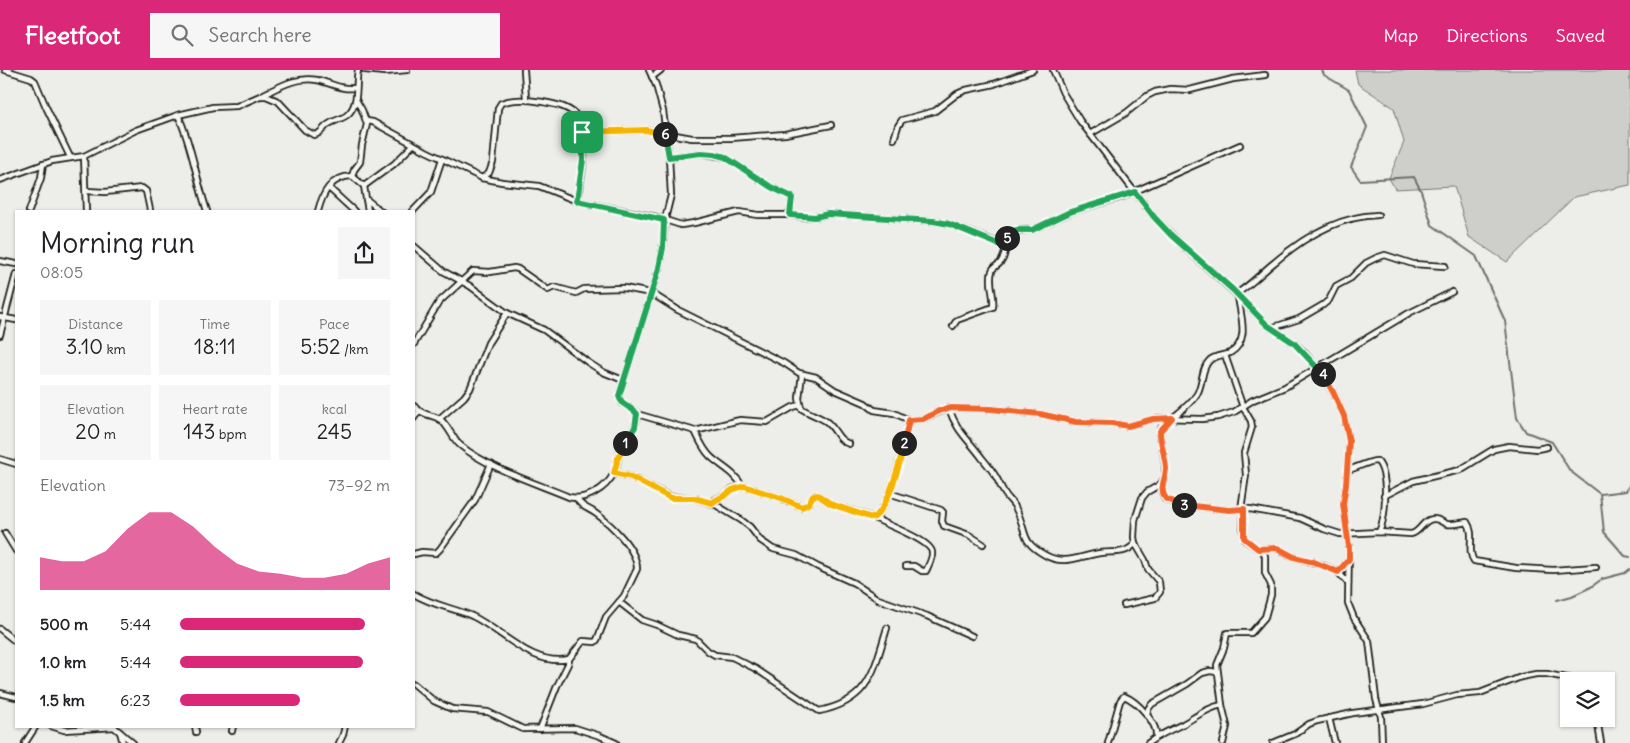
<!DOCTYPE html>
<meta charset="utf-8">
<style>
body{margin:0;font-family:Delius,sans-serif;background:#f6f6f6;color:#202124;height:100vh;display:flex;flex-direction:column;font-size:19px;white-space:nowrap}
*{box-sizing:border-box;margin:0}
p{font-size:16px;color:#757577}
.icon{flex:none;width:28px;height:28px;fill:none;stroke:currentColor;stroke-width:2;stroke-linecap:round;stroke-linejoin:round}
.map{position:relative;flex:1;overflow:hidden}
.panel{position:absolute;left:15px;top:140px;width:400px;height:518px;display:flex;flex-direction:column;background:#fff;border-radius:0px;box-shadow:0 1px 4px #0004}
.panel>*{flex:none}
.fabs{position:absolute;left:1560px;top:602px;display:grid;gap:10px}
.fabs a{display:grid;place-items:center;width:55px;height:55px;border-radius:0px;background:#fff;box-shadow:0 1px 4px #0004;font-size:25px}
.pin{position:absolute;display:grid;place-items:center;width:42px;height:42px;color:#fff;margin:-21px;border-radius:10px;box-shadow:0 2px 8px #0006}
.km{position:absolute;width:25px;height:25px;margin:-12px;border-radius:50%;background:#222;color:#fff;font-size:14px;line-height:25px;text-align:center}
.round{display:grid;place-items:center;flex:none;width:52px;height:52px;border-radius:0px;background:#f6f6f6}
.overview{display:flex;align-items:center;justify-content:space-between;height:85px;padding:0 25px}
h1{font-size:28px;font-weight:600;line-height:38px}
.stats{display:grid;grid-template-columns:repeat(3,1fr);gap:8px;height:85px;padding:5px 25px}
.stats div{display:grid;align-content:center;border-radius:0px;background:#f6f6f6;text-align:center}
.stats b{font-size:21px;font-weight:600}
.stats small{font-size:14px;font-weight:400}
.stats p{font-size:14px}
.chart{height:140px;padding:10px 25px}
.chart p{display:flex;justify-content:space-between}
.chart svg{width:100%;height:90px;margin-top:5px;fill:#db2777;opacity:.7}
ul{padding:0 25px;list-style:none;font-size:16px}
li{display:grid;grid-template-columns:80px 60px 1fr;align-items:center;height:38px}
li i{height:12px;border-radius:6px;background:#db2777}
header{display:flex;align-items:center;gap:30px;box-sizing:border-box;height:70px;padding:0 25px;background:#db2777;color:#fff}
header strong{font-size:24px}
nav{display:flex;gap:28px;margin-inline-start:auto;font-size:18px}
.search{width:350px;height:45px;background:#f6f6f6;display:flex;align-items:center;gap:12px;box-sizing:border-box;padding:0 18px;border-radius:0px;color:#757577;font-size:19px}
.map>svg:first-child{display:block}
</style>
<header>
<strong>Fleetfoot</strong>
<div class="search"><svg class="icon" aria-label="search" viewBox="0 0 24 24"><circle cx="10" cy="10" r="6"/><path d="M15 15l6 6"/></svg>Search here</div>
<nav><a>Map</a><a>Directions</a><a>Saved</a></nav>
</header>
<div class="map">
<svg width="1630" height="673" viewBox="0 0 1630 673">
<rect width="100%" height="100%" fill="#edede9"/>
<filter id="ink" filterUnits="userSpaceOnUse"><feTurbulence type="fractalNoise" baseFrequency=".02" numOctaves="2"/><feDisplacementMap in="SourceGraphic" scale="10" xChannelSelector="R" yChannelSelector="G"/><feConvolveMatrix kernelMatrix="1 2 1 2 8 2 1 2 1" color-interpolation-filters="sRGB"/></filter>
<g filter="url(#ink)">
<polygon fill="#cececb" stroke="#757574" points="1355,0 1630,0 1630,115 1574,127 1507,192 1469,167 1454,116 1395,119 1389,108 1404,72 1394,38 1358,14"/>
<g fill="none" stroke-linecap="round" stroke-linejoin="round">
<g stroke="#6f6f6d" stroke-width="2">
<polyline points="1322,0 1324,5 1349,20 1367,57 1351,97 1360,110 1414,107 1421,121 1432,155 1476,186 1505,251 1517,348 1526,362 1552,372 1570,401 1600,424 1604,462 1625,486 1630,487"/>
<polyline points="1600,424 1626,421 1630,414"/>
<polyline points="1557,530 1572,526 1591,517 1602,509 1625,503 1630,499"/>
</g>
<defs>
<g id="minor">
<polyline points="5,0 31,8 35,11 46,37 70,87"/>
<polyline points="365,0 385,2 407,0"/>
<polyline points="524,0 526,29"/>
<polyline points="1053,0 1063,23 1080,51 1154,147 1185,178 1233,221 1267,255 1294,273 1304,282 1323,305 1336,328 1344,346 1349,371 1346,415 1343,434 1349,477 1348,533 1354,548 1369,571 1376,629 1381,647 1382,673"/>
<polyline points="652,7 661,0"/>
<path d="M262,25C279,17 297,6 317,10C331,13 341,20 355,18"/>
<polyline points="356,30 362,40 367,54 362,75 360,92 354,100 352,106 364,116 366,129 381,141"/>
<path d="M178,45C192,75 196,109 207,141"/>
<polyline points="366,51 373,52 426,81 482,108 502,112 539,116 577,131 656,147 681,155 694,153 739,142 758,145 790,145 804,147 815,147 828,144 933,151 949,154 998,173 1005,170 1014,161 1032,160 1071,142 1122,127 1240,75"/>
<polyline points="583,62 647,60 692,68 731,68 785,64 831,55"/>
<polyline points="1090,64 1126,43 1147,26 1155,22 1170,19 1190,20 1233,9 1265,5"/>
<polyline points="894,69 898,56 902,50 935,41 957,24 966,20 994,14 1033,0"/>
<polyline points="84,86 86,141"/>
<polyline points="669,87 701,83 725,87 771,117 792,127 790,145"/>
<path d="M482,108L489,103L493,92L498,38L501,33C515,28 529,30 543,32C554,34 566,36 575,44C592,59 581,111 577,131"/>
<path d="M0,110L52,91L84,86L136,60L178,45L213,37L237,36L260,26H266L278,31L305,60L314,65C322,64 323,57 329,54C335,50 342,49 347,45C360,34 355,15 358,0"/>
<polyline points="364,116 394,94 413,75"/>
<polyline points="329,118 354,141"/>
<polyline points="86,121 105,122 142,118 146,121 150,140"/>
<polyline points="366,129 368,141"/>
<polyline points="29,141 41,108 43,94"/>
<path d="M318,141C323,122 331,107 352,106"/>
<polyline points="413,141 431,122 442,89"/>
<polyline points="414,176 443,201 470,216 507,243 544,260 589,293 603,302 623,310"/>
<polyline points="0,191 16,194"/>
<path d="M1236,224C1252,214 1261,203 1275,192C1304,167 1339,146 1378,145"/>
<polyline points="0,247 16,250"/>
<path d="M953,256L957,250L993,237C995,226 988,212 992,201C993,197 997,196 1000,193C1005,188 1006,177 1005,170"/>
<polyline points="1271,258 1299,249 1323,235 1329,230 1336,216 1351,208 1366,193 1376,188 1385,185 1413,194 1445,196"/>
<polyline points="0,265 16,204"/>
<polyline points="414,274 439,232 473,201 490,202 514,198 518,199 548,220 554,217 576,223 584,219 624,218 651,223 678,240 784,293 799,303 816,307 835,320 865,333 874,340 894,343 909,350 923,349 941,341 952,338 991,339 1040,344 1076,352 1112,353 1128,356 1157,348 1202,349 1218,347 1234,342 1253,330 1285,317 1409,243 1452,222"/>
<polyline points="1225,285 1238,323 1243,337 1251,351 1252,357 1244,383 1246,405 1241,439"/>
<path d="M802,304L799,328L801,338C809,344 819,346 827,352C836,359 837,370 849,374"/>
<path d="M414,336C424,347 433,344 441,350C449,357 452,368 460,375C487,398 536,413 569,427C586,431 606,419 614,403C618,395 618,385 622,377C628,366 640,355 636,342L622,333L619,326L658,202L663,178L665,149L671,125L669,87L663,41L656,15L649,0"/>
<path d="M949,338C956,361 969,370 982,388C987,394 992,400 996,407C999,412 1001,418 1005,424C1008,429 1014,433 1016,439C1028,462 1019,471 1045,485C1064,496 1080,486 1100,483C1113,481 1127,485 1135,473"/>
<polyline points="637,344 695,361 740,350 767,352 793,337 800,335"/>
<polyline points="414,348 419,341"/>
<polyline points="439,349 464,327 470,319 488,273 507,243"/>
<path d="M695,361C699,369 703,379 710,386C720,396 735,402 742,416"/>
<polyline points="0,389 16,394"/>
<path d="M1348,400C1357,398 1371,390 1377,391C1389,403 1386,447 1379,462"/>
<polyline points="614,403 631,407 671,427 694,428 716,435 741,450 750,457 760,470 773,479 796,485 818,497 854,513 878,529 927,546 972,566"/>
<path d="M1161,414L1163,424L1165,429L1181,435L1229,440L1250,439L1300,448L1324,459L1340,464L1379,462L1411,464C1421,462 1422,450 1433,449C1439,448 1442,453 1447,454C1454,455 1461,453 1467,452C1476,465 1466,480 1474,491L1516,498L1553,500L1596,497"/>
<polyline points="889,423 941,440 943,442 942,451 944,456 969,465 983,474"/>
<polyline points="1384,426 1413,411 1460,400 1494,379 1509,376 1537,379 1547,377"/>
<path d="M712,433L714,430L726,425L732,419L744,416L781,428L802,437L808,434L813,426L818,425L831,434L874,448C892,435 904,372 909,350"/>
<polyline points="1244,439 1243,459 1245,470 1258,479 1277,478 1294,487 1323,495 1338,502 1348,513"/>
<path d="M874,448C885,454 930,470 932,482C933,488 928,496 926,501H922L914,496H906"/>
<polyline points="5,463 16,481"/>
<polyline points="414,484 422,482 436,483 440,479 475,430 491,394"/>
<polyline points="1338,502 1349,489"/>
<path d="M414,524C432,535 453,538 472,546C502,560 532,597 569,589L583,571L595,572L597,570L606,547L624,526L637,499C637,479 611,454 595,443C588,438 581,437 577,429"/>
<path d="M619,532L642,550L657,555L678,565L696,569L708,581L715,585L732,587L756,599L819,641C870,631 874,600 887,558"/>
<path d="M1124,535L1155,528L1160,522L1159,512L1148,499L1145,490L1135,473L1134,467L1135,450L1142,428L1147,422L1161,414L1165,406V394L1160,364L1161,358C1172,347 1189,337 1197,324C1203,314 1201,299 1209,291C1214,285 1223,286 1230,283C1251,271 1240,245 1238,226"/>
<polyline points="0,559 16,572"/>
<polyline points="414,614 434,631 452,639 488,642 523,659 575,658 600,666 616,673"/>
<polyline points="0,623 16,627"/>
<polyline points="1147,645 1148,639 1152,634 1187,614 1202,603 1210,601 1217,602"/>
<polyline points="1329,648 1335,673"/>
<polyline points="1597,649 1601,673"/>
<polyline points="51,656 64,660 115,657"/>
<polyline points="195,656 196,662"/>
<polyline points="114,657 133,673"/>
<polyline points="540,659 557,616 568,594 569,589"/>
<polyline points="232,661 233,656"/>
<polyline points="120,662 123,673"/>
<polyline points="25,673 36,656"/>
<polyline points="339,673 343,665 345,656"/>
<path d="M1108,673L1120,631L1124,626C1137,631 1158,653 1156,667"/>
<path d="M1148,673C1159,665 1170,660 1183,654C1196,647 1206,638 1222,635"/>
<polyline points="1223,673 1227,656 1222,635 1217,595 1224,578 1227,563 1251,563 1265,547 1271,525 1271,515 1265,503 1265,486 1262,479"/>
<polyline points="1273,673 1295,664 1309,654 1317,651 1353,643 1423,634 1457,625 1480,623 1521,607 1536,604 1547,604 1581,611"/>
</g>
</defs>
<use href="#minor" stroke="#1c1c1c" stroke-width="8"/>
<use href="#minor" stroke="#f6f6f2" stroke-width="4.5"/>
</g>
</g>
<g fill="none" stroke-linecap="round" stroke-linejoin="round" filter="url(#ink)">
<defs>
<path id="split-1" d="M582,62L583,90L577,131L664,150L663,178L658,202L619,326C621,336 632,337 637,344L635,357L625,373"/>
<path id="split-2" d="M625,373L618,388L614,403L631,407L671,428H694L712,433L716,430L726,425L732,420L744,416L781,428L802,437L808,434L813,426L818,425L831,434L872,448C887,444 901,389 904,373"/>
<path id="split-3" d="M904,373L909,350L923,349L941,340L952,338L991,339L1040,344L1076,352L1112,353L1128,356L1153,349L1172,348L1160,361C1160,373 1165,385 1166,398C1166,410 1158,417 1166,429L1184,435"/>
<polyline id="split-4" points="1184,435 1229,440 1244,439 1244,468 1258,479 1277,478 1294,487 1314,492 1338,502 1349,489 1349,477 1343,434 1346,415 1349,371 1344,346 1333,322 1323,304"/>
<polyline id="split-5" points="1007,168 1016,160 1032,160 1070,142 1135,122 1154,147 1171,165 1233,220 1267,255 1294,273 1323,304"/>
<polyline id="split-6" points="665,64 669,87 701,83 714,84 725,87 771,117 792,127 790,145 815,147 828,144 933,151 949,154 998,174 1007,168"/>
<polyline id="split-7" points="582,62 646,60 665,64"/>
</defs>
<use href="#split-1" stroke="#fff" stroke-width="10"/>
<use href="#split-2" stroke="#fff" stroke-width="10"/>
<use href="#split-3" stroke="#fff" stroke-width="10"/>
<use href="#split-4" stroke="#fff" stroke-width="10"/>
<use href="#split-5" stroke="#fff" stroke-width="10"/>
<use href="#split-6" stroke="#fff" stroke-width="10"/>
<use href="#split-7" stroke="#fff" stroke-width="10"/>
<use href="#split-1" stroke="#22a559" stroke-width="6"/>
<use href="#split-2" stroke="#f5b400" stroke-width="6"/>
<use href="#split-3" stroke="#f0652b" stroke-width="6"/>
<use href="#split-4" stroke="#f0652b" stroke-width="6"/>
<use href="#split-5" stroke="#22a559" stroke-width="6"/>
<use href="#split-6" stroke="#22a559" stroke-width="6"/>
<use href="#split-7" stroke="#f5b400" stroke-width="6"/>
</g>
</svg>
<div class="fabs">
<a><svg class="icon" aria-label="layers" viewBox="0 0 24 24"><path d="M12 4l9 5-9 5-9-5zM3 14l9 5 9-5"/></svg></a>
</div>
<div class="pin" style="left:582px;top:62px;background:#1e9e55"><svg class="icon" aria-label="arrive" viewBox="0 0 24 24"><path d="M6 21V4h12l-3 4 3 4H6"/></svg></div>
<b class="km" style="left:625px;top:373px">1</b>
<b class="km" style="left:904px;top:373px">2</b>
<b class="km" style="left:1184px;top:435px">3</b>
<b class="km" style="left:1323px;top:304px">4</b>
<b class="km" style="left:1007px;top:168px">5</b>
<b class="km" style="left:665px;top:64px">6</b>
<section class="panel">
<div class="overview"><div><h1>Morning run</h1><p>08:05</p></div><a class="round"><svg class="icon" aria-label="share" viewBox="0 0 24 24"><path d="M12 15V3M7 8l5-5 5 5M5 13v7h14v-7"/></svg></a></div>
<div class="stats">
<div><p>Distance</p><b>3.10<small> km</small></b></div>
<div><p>Time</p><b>18:11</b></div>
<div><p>Pace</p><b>5:52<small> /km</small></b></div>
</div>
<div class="stats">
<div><p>Elevation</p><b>20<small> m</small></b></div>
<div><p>Heart rate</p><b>143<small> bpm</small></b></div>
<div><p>kcal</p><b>245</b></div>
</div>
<div class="chart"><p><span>Elevation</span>73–92 m</p>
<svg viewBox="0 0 160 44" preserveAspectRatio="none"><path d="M0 44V28L10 30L20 30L30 25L40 14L50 6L60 6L70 13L80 23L90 31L100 35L110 36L120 38L130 38L140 36L150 31L160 28V44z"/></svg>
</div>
<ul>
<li><b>500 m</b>5:44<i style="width:88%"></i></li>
<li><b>1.0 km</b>5:44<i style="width:87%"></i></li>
<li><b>1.5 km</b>6:23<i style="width:57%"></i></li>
</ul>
</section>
</div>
